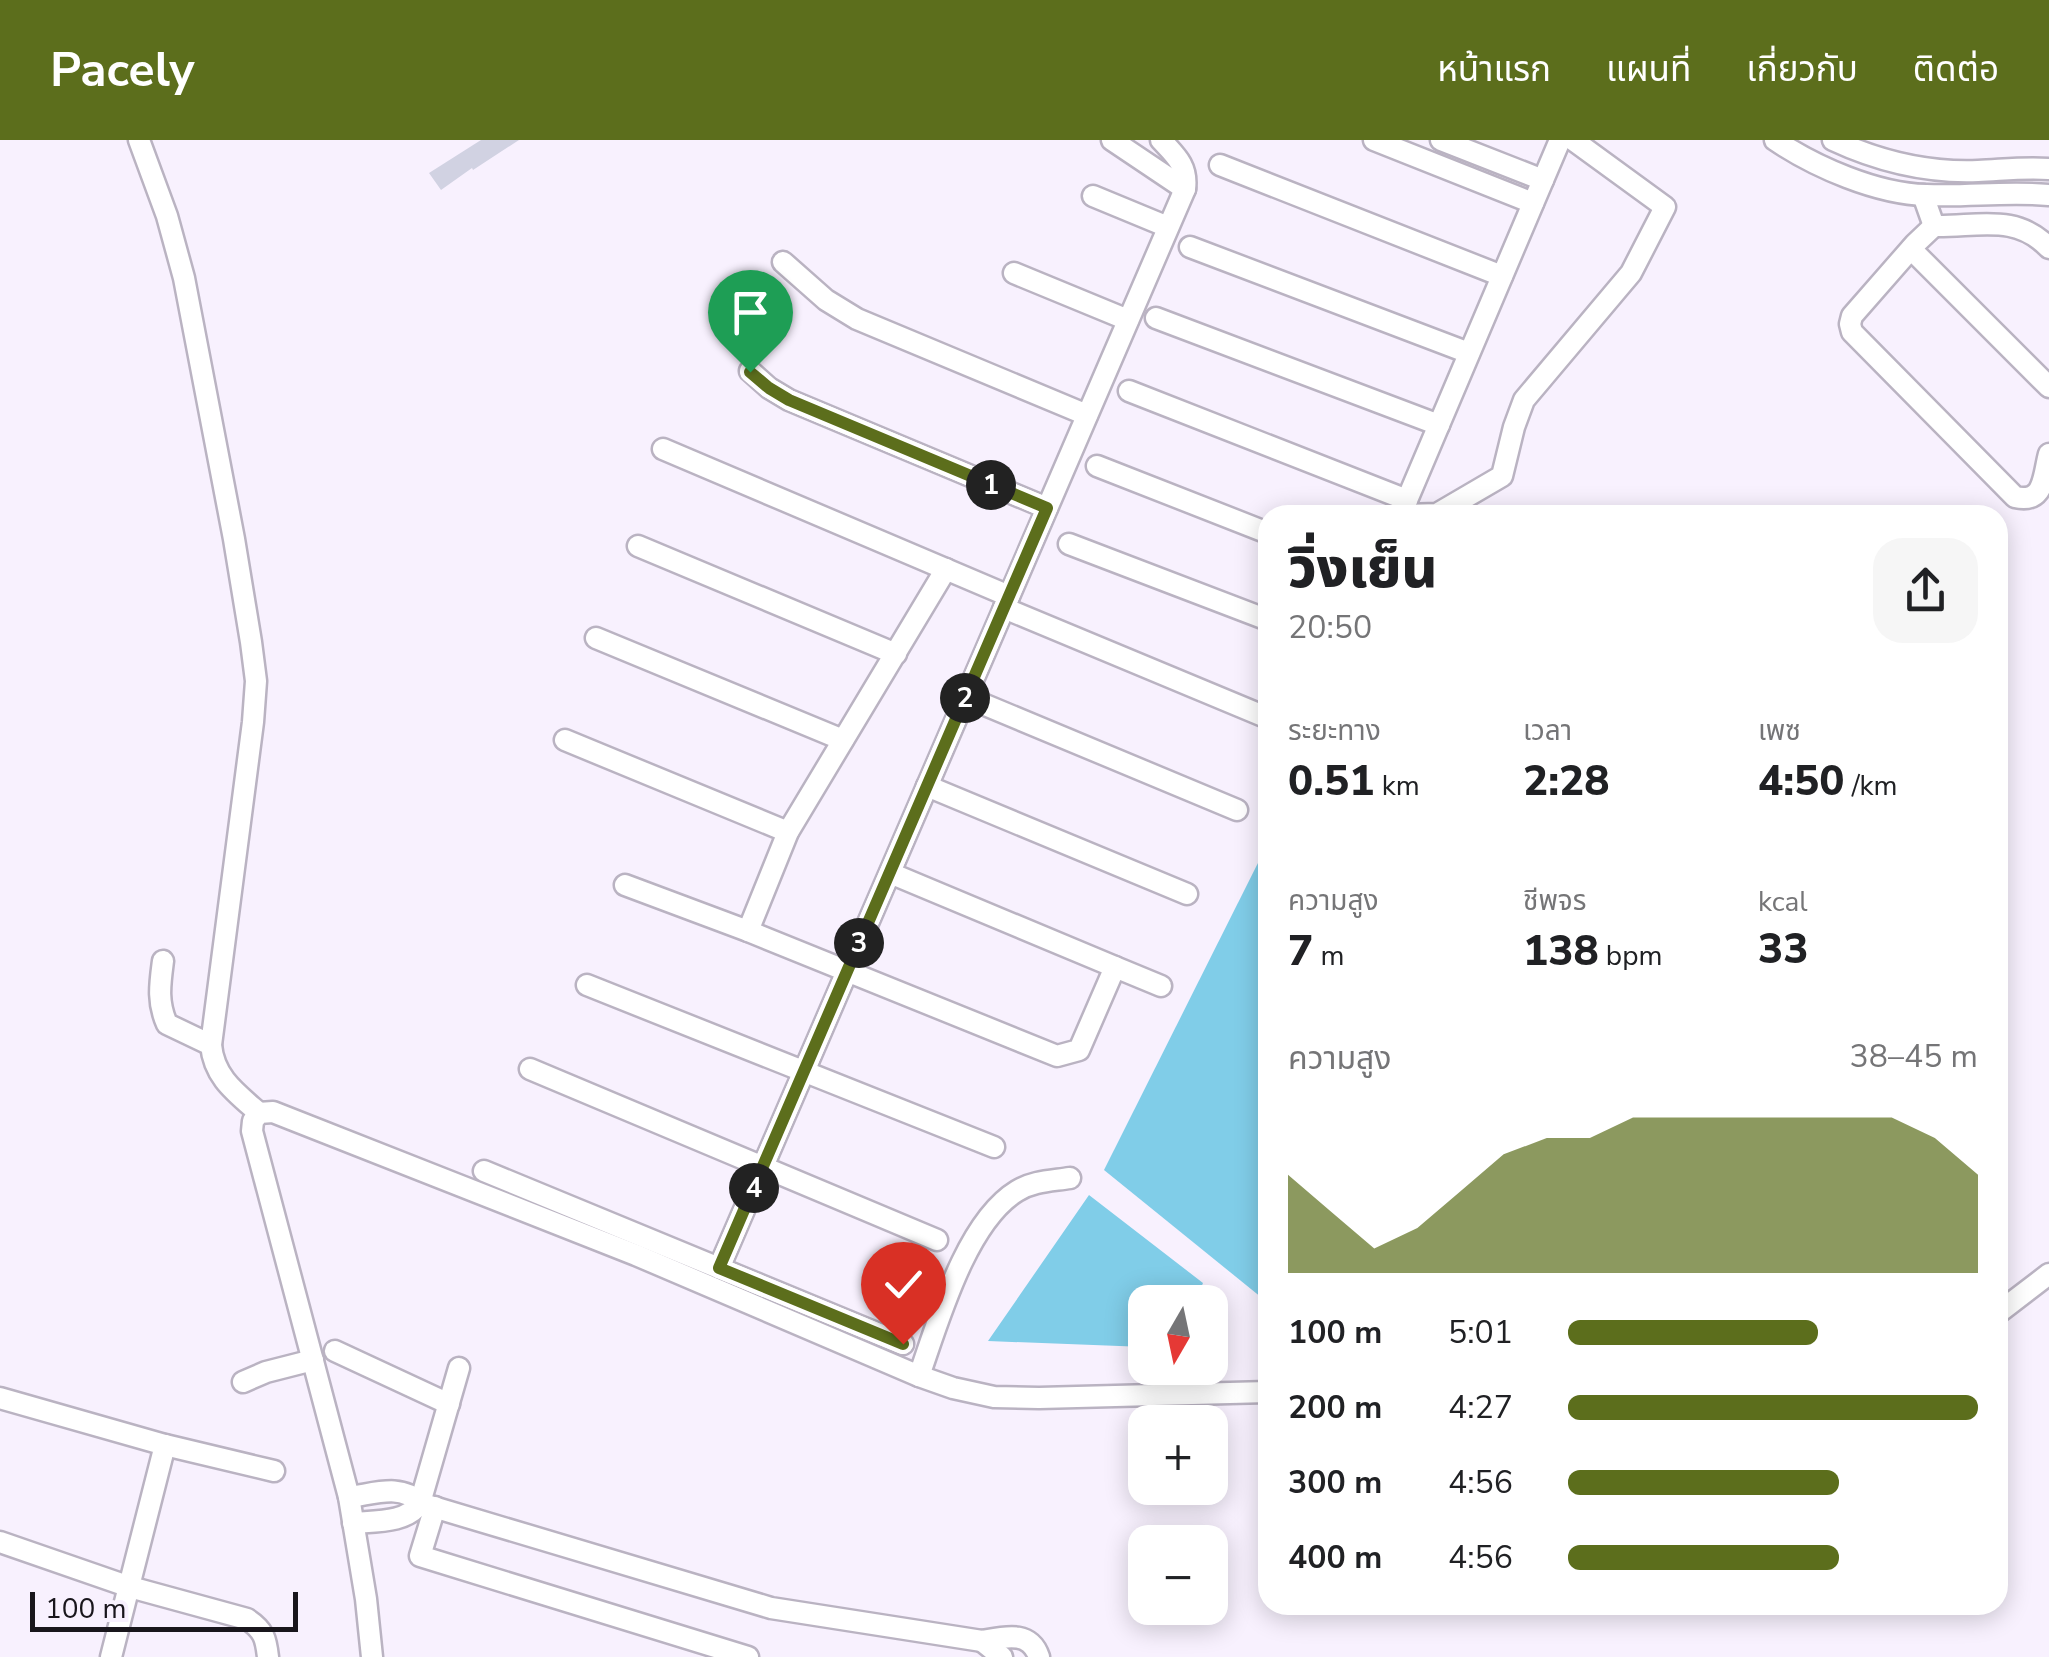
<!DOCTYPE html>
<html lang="th">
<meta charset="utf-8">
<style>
body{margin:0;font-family:"Nunito Sans","Noto Sans Thai",sans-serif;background:#f6f6f6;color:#202124;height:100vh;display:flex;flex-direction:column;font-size:38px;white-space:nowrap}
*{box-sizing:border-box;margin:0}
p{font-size:32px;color:#757577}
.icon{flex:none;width:55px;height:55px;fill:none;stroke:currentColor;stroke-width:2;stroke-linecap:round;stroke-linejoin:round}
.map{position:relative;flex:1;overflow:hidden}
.panel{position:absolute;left:1258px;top:365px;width:750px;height:1110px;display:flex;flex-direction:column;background:#fff;border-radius:30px;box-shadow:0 5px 25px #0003}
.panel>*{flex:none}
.needle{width:65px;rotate:189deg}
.buttons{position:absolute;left:1128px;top:1145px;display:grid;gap:20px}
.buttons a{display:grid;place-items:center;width:100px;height:100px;border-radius:20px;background:#fff;box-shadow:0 5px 25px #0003;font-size:50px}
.scale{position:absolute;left:30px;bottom:25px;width:268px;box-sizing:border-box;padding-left:10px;border:5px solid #19161c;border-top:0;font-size:28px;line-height:35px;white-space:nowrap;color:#19161c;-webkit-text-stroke:8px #f8f1fe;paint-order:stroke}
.pin{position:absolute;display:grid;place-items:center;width:85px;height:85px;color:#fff;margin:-102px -42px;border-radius:50% 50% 50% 0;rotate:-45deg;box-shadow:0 0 10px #0007}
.pin .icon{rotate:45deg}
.km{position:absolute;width:50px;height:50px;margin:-25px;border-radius:50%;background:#222;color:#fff;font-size:28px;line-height:50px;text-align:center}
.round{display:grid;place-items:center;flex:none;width:105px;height:105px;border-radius:30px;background:#f6f6f6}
.overview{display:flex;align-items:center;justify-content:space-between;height:170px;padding:0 30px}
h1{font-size:55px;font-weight:800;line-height:75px}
.metrics{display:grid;grid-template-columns:repeat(3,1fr);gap:15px;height:170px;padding:10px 30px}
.metrics div{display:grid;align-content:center}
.metrics b{font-size:42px;font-weight:800}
.metrics small{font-size:28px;font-weight:400}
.metrics p{font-size:28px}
.chart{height:280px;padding:20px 30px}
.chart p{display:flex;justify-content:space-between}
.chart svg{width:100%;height:180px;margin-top:10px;fill:#5c6e1c;opacity:.7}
ul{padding:0 30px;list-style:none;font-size:32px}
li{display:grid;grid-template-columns:160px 120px 1fr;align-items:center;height:75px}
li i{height:25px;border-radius:12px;background:#5c6e1c}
header{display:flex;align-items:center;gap:60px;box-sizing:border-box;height:140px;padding:0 50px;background:#5c6e1c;color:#fff}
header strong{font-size:48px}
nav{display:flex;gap:55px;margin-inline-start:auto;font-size:35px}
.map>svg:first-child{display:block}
</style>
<header>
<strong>Pacely</strong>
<nav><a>หน้าแรก</a><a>แผนที่</a><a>เกี่ยวกับ</a><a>ติดต่อ</a></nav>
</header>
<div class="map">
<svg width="2049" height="1517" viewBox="0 0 2049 1517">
<rect width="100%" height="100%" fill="#f8f1fe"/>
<g fill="#80cde8">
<polygon points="1267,705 1267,1162 1104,1030"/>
<polygon points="1089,1055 1203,1143 1195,1162 1145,1162 1145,1207 988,1201"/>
</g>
<polygon fill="#d1d2e2" points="481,0 519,0 473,30 472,28 441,50 429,33"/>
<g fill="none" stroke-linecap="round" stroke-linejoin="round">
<defs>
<g id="minor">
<path d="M139,0L167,76L184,138L234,399L251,502L256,541L253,582L211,905C214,937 235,952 259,973"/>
<polyline points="1112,0 1185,49"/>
<polyline points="1374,0 1533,63"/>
<polyline points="1441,0 1543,40"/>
<path d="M1775,0C1815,27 1877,54 1926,55C1967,57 2008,51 2049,55"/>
<path d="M1833,0C1878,21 1928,33 1978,31C2002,30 2025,27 2049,29"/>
<polyline points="1220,25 1502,136"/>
<path d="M1923,55L1934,86C1978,87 2016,73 2049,108"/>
<polyline points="1093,56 1168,87"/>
<path d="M1934,86L1915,104L1852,176L1850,184L1852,192L2015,357C2045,364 2043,336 2049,314"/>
<polyline points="1190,107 1469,213"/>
<polyline points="1911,109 2049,247"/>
<polyline points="783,122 826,160 857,179 1087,275"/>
<polyline points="1014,133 1128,180"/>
<polyline points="1156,178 1439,285"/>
<polyline points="750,231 769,248 789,260 1047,368"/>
<polyline points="1129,251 1407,360"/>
<polyline points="663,309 1009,456"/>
<polyline points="1097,326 1268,393"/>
<polyline points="1398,375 1407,360 1560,0"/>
<polyline points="1403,375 1437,374 1502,336 1514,287 1524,260 1631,133 1665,67 1573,0"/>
<polyline points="1069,404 1268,480"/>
<polyline points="638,406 896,514"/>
<polyline points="1004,468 1268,578"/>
<polyline points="596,498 843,600"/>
<polyline points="966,557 1237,670"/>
<polyline points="565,600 788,692"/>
<polyline points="927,646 1187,754"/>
<polyline points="625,745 748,791 1057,916 1079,910 1115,827 890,733"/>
<polyline points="748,791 788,692 946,429"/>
<path d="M163,821C160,844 157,862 167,884L211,905"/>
<polyline points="1115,827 1161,846"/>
<polyline points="587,845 994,1007"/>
<polyline points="530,929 937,1100"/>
<polyline points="484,1031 903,1204"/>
<path d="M719,1128L1185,49C1188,26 1176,16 1161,0"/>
<polyline points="1998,1173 2049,1134"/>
<polyline points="335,1211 449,1264"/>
<path d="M919,1236C938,1182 966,1082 1017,1051C1033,1041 1051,1041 1070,1038"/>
<polyline points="243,1242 266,1232 313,1220"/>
<polyline points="0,1258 165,1305 274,1331"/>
<path d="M349,1357C374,1354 401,1343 420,1363L771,1468L982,1501C1005,1497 1030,1490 1039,1517"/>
<polyline points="435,1367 420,1416 748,1517"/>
<path d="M353,1383C376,1381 407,1383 420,1363L459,1228"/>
<path d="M0,1402L130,1447L247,1479C264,1490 266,1499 268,1517"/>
<polyline points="982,1501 1002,1517"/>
<polyline points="111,1517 165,1305"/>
<polyline points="372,1517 366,1459 349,1357 252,991 253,981 259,973 273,972 636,1115 919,1236 953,1248 994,1257 1039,1258 1268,1252"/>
</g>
</defs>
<use href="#minor" stroke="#bab3c2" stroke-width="25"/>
<use href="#minor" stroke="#fff" stroke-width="20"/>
</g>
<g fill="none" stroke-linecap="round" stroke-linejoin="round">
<defs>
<polyline id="route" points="750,232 769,248 789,260 1047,368 719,1128 903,1204"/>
</defs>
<use href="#route" stroke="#fff" stroke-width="20"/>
<use href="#route" stroke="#5c6e1c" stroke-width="12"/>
</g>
</svg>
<div class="buttons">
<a><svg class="needle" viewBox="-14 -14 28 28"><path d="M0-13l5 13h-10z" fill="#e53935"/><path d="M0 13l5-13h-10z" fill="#757577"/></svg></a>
<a>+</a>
<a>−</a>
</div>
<div class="scale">100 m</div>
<div class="pin" style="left:750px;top:232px;background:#1e9e55"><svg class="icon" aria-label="arrive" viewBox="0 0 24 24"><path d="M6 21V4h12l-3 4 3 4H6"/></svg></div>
<div class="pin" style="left:903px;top:1204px;background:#d93025"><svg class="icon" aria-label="check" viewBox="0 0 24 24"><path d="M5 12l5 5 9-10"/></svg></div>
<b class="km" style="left:991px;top:345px">1</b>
<b class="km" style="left:965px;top:558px">2</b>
<b class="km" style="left:859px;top:803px">3</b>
<b class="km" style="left:754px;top:1048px">4</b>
<section class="panel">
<div class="overview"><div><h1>วิ่งเย็น</h1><p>20:50</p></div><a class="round"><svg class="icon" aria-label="share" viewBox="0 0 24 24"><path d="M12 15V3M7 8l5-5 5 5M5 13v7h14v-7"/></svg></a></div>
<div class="metrics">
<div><p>ระยะทาง</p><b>0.51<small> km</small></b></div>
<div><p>เวลา</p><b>2:28</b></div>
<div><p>เพซ</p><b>4:50<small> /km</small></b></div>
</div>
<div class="metrics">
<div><p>ความสูง</p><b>7<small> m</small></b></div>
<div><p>ชีพจร</p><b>138<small> bpm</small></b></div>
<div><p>kcal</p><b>33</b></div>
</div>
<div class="chart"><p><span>ความสูง</span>38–45 m</p>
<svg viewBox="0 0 160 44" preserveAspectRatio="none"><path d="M0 44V20L10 29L20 38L30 33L40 24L50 15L60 11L70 11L80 6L90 6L100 6L110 6L120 6L130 6L140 6L150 11L160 20V44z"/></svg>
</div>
<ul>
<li><b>100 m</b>5:01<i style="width:61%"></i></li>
<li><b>200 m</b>4:27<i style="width:100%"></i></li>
<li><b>300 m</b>4:56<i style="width:66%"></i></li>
<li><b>400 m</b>4:56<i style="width:66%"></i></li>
</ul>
</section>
</div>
